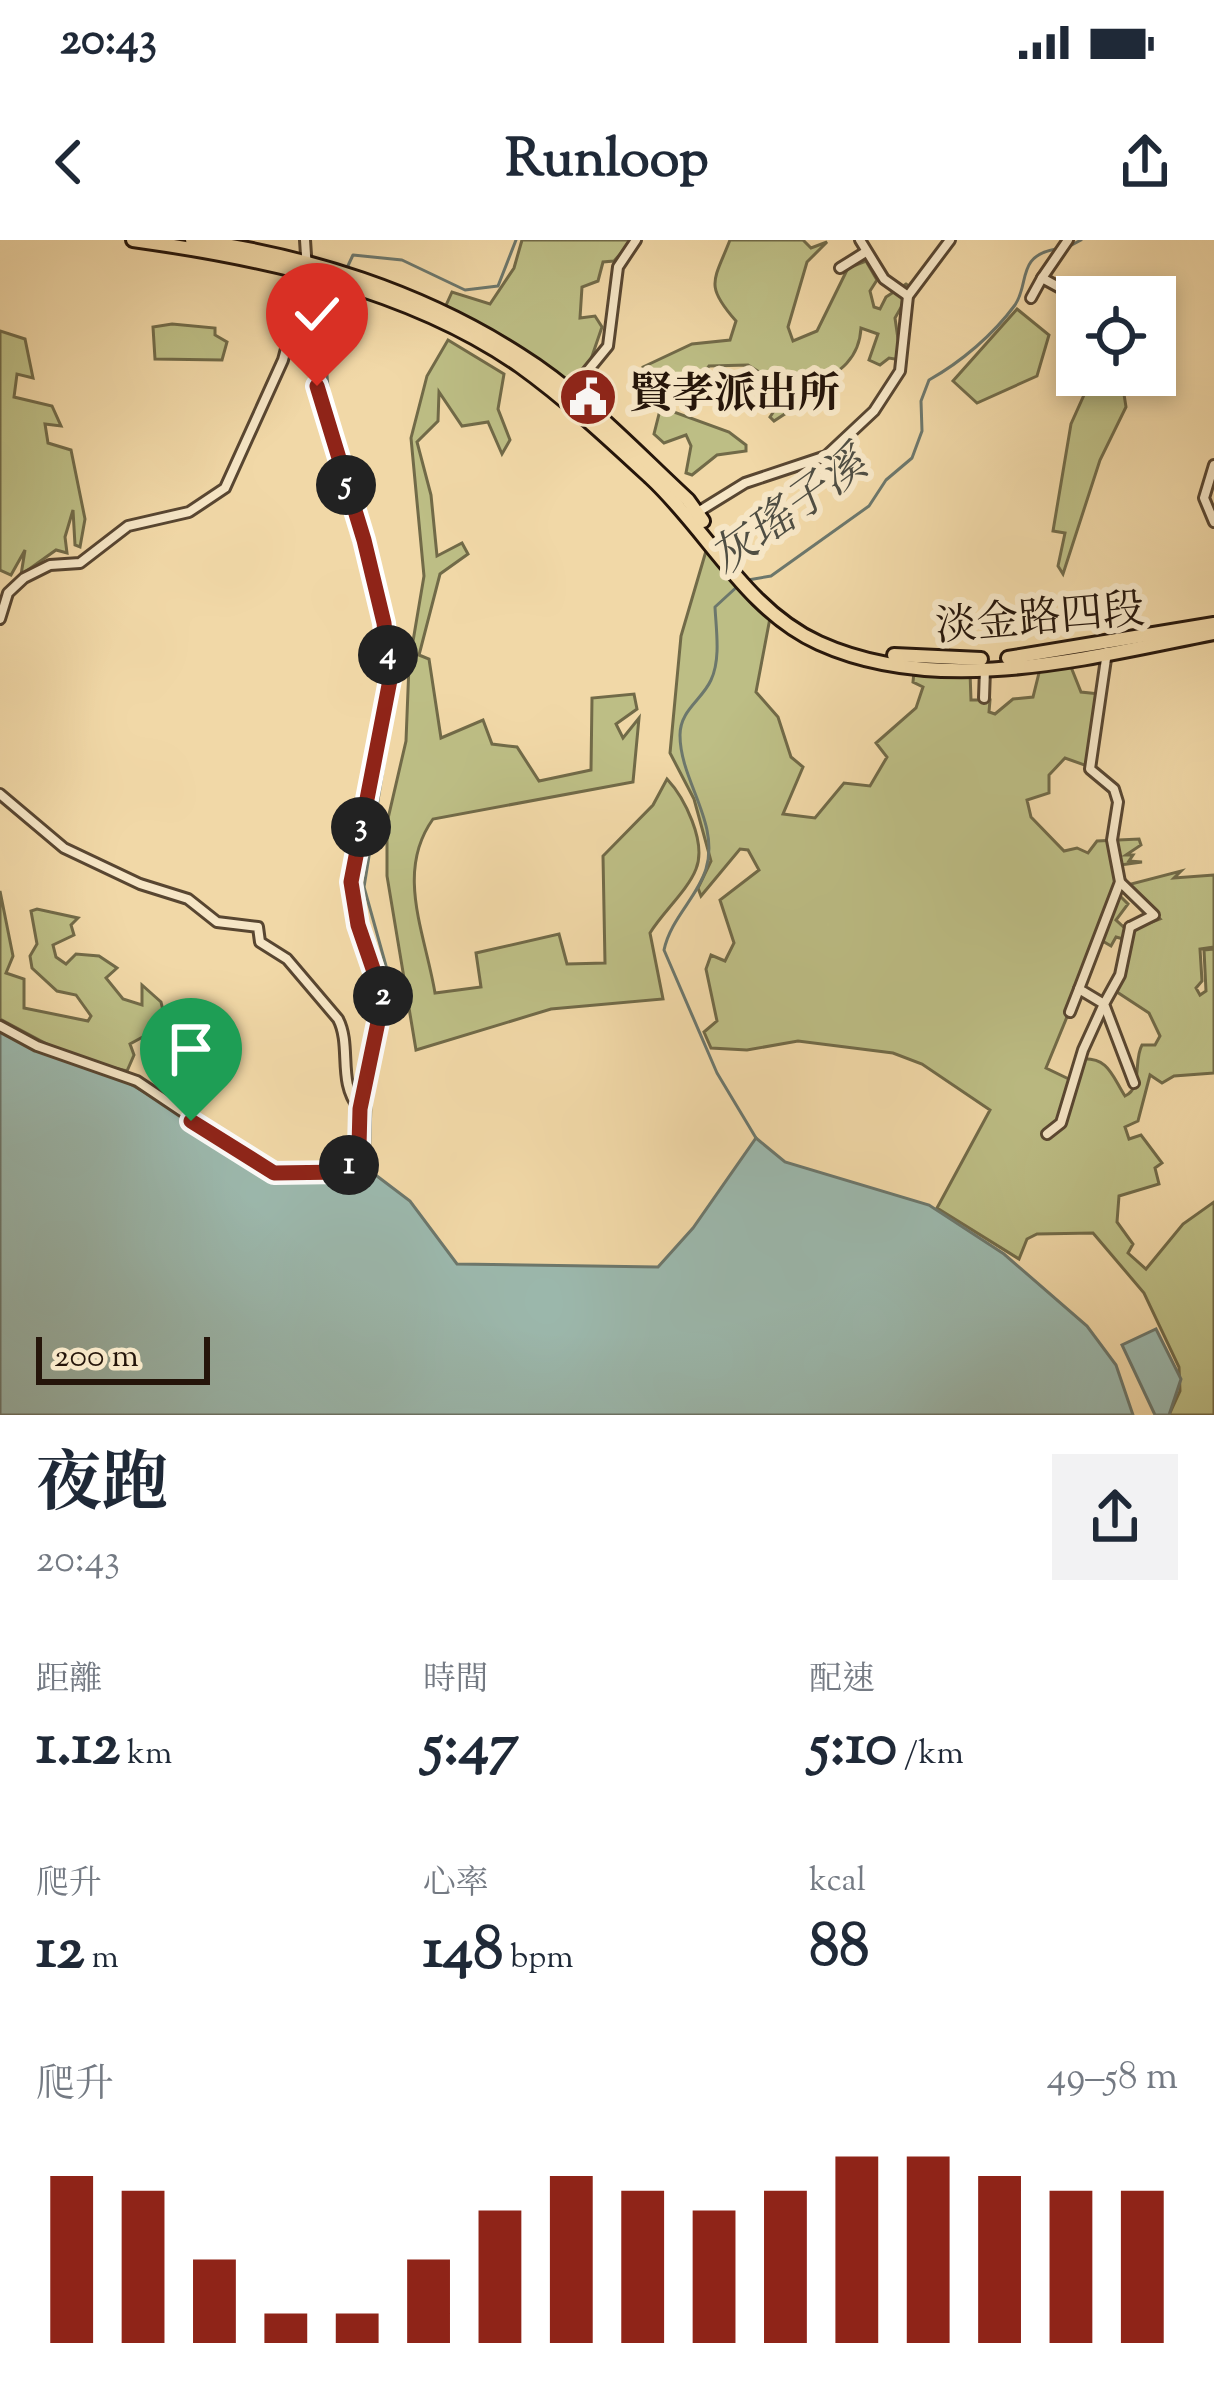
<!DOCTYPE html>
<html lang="zh-TW">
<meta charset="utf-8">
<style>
body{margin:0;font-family:"Sorts Mill Goudy","Noto Serif TC",serif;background:#f2f2f3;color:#1f2937;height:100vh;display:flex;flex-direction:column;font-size:45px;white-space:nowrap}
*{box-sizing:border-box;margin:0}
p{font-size:39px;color:#747a83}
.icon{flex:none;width:66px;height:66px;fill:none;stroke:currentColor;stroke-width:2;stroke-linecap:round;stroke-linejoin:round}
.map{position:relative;height:1175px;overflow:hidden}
.details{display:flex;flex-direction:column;background:#fff;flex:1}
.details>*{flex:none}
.fabs{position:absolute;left:1056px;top:36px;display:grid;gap:24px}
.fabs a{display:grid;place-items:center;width:120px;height:120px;border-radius:0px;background:#fff;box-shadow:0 6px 18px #0003;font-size:60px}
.scale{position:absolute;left:36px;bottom:30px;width:174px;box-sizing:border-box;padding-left:12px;border:6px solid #25150a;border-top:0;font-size:33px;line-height:42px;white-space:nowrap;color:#25150a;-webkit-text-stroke:9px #f6e6c6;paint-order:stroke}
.pin{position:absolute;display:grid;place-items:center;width:102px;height:102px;color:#fff;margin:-123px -51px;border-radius:50% 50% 50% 0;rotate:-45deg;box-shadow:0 0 12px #0007}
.pin .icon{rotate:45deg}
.km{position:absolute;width:60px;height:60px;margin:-30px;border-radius:50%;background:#222;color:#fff;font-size:33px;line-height:60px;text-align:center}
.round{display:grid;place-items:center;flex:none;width:126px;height:126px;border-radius:0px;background:#f2f2f3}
.summary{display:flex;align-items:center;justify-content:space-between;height:204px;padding:0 36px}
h1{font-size:66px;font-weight:700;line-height:90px}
.stats{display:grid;grid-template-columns:repeat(3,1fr);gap:18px;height:204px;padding:12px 36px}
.stats div{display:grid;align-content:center}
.stats b{font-size:60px;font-weight:700}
.stats small{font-size:33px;font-weight:400}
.stats p{font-size:33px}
.chart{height:336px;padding:24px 36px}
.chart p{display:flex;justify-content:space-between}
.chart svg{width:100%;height:216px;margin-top:12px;stroke:#8f2418;stroke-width:6}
.status{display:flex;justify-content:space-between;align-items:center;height:84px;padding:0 60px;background:#fff;direction:ltr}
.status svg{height:33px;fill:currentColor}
header{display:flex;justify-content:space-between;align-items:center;height:156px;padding:0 36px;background:#fff;font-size:54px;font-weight:700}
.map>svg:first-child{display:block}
</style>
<div class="status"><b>20:43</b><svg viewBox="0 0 49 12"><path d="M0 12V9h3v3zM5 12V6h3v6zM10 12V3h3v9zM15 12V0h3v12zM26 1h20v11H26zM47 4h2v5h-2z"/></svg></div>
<header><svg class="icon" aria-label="back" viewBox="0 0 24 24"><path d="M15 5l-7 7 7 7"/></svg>Runloop<svg class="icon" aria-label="share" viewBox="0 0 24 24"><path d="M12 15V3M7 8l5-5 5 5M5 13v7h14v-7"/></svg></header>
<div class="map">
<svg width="1214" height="1175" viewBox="0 0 1214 1175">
<rect width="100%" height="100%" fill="#f1d8a7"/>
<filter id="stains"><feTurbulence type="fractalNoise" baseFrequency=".00167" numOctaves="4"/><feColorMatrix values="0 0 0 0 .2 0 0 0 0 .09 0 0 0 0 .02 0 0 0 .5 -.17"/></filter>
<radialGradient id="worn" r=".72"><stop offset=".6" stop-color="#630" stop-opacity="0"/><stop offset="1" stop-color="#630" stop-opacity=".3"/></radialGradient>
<g fill="#bdbe85" stroke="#716a48" stroke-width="3" fill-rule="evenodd">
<polygon points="522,0 633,0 614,21 603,22 598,41 582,47 580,78 595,76 602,87 588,128 566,145 443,72 452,52 490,64 514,28"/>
<path d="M730,0H803L811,8L827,2L807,22L788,87L793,101L817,91L848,28L866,21L877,40L870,51L874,67L880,69L886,57L906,44L912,48L895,78L901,120L889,118L880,125L869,120L878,94L861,88C859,126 830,136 798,158L794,168L774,181L770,177L788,150L748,125L709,126L695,147H673L667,167L671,171L729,192L746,205V211L717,215L692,235L686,233L691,206L686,195L664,203L654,194L660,170L651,163L643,127L692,104L730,100L736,81C704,45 714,41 730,0Z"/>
<polygon points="1017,69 1049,95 1037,136 977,163 953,141"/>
<polygon points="172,84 215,88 215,95 227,102 222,120 155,119 153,87"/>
<polygon points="0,91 25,99 33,138 17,134 14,157 52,166 61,186 45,184 48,203 71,210 85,279 80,307 75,305 73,270 65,297 67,313 56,310 21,335 25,310 11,335 0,330"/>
<path d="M448,100L504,134L498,169L510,200L502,214L488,182L462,186L439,152L438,181L417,202L431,255L437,316L462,303L468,314L440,334L419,415L429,419L441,498L483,480L492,504L517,507L539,541L591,530L592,458L634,454L637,469L616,484L623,498L639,478L633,542L433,579C395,632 425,693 435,753L481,747L476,713L559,694L567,724L605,723L603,616L653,565L667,539C684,557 707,602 696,629C688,650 662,673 650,693L663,759L551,769L416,810L387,636V583L406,501L409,425L424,336L411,198L427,136Z"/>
<polygon points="1093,135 1121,135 1126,167 1100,220 1063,334 1058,326 1065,293 1053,291 1071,184"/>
<path d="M706,311L770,378L756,452L778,477L791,517L803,527L783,574L815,578L844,543L870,546L887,517L876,503L916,468L923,447L913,442L914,431L970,432L971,460H990L989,472L995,474L1013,459L1033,457L1040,429L1071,427L1081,452L1100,454L1090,527L1065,518L1049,535V553L1027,560L1031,577L1064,611L1077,608L1088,613L1097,601L1139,599L1141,605L1126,615H1133L1129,621L1142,622L1120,625L1117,653L1128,664L1116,680L1128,691L1160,679L1128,648L1131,644L1181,631L1174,638L1214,635V707L1200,709L1202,741L1196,748L1200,755L1206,751L1204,710L1214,709V833L1174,836L1162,843L1150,835L1138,881L1125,887L1129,899L1141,895L1162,923L1155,928L1159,944L1119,956L1117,982L1133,1004L1128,1013L1146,1029L1183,984L1214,962V1175H1169L1180,1151L1179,1127L1144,1053L1093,993L1037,994L1027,999L1019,1019L937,968L990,870L922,824L893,813L798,801L747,810L711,808L704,792L717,781L706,729L711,715L725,721L734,703L720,660L759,630L748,610L740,609L701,656L698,648L711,621L694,559L670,513L681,396ZM1116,697L1127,700L1117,752L1149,773L1160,796L1155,805H1142C1133,821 1143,848 1125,856C1112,836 1109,817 1081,819L1071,840L1046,828L1099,699L1111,706Z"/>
<polygon points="0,651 13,716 6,733 24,739 24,768 88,781 91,776 76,755 57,751 32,728 30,716 37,704 31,671 37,669 78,678 71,685 74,695 53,705 56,717 66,724 76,714 99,716 117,728 106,738 123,759 142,765 142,745 161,762 165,779 172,781 130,804 134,815 127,831 73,818 0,779"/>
</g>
<g fill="#9cb9ae" stroke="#6c776c" stroke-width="3">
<path d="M0,790C40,806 81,820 120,839C207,881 261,963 369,930L410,961L457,1024L658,1027L693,988L756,898L785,922L929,965L1004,1014L1087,1086L1116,1125L1133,1175H0Z"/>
<polygon points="1156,1089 1181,1139 1169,1175 1155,1175 1122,1105"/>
</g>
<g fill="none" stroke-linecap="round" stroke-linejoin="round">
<g stroke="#6c776c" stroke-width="3">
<polyline points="1068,7 1081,0"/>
<polyline points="345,32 353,15 402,20 465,50 498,46 516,0"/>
<polyline points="339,46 330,67 325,110 330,173 401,418 364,647 393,751 371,862 369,930"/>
<path d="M748,340L771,336L869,266L886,240L912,218L922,191L921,161L929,140C961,122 993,95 1015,65C1030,43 1016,16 1056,9"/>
<path d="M740,344L715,367C716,389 721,419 711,440C702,460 680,470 680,495C680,541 720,582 706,629C697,658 671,678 664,710L717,833L756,898"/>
</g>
<defs>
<g id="minor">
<polyline points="860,0 884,39 908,56"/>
<polyline points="1068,0 1042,38 1077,57"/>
<polyline points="840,28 864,13"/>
<polyline points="1031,58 1042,38"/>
<polyline points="568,155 608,106 618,27 636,0"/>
<polyline points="1214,225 1204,258 1214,282"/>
<polyline points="698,272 745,243 826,216 874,171 900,131 908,56 950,0"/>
<polyline points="0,379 8,353 24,338 50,325 80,323 128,286 189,272 225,248 283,120 307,30 305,0"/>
<polyline points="984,458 985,429"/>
<path d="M0,554L64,608L140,644L188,659L217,682L258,687L260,702L287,719L338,779C352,806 337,842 359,868"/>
<polyline points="1120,642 1154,675 1130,687"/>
<polyline points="1124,716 1130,687 1120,735 1104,764 1134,843"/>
<polyline points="1070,772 1079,749"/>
<polyline points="0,786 37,806 137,841 274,933 330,934 354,921 383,758 357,685 351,642 390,439 384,383 322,174 313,106 333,98 342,71 363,52"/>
<polyline points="1047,894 1061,883 1083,810 1104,764 1079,749 1120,642 1112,600 1118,562 1114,549 1090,529 1107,412"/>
</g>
<g id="major">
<path d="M133,0C263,18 410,49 520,126C566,159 610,200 651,238C708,291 746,370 819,403C940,458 1091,417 1214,393"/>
<path d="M192,0C306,15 422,52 520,115C581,153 635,211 688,260L703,281"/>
<polyline points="894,415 981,419"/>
<polyline points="1008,418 1214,384"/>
</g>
</defs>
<use href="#minor" stroke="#584631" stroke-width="14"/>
<use href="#major" stroke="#25150a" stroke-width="18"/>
<use href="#minor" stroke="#f6e6c6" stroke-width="8"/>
<use href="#major" stroke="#f1d8a7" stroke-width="12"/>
</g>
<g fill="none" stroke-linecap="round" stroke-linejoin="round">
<defs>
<polyline id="route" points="191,881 274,933 342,932 359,906 360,869 383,758 358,685 351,642 390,440 384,383 364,300 317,146"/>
</defs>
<use href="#route" stroke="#fff" stroke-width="24"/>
<use href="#route" stroke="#8f2418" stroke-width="15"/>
</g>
<defs>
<symbol id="civic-disc" viewBox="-11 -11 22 22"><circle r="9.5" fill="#8f2418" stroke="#f6e6c6"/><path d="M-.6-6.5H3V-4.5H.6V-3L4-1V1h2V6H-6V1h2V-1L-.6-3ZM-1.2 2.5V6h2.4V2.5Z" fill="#fff"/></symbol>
</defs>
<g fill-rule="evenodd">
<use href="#civic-disc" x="555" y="124" width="66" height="66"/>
</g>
<g text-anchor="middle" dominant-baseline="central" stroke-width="12" stroke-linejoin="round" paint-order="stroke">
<g font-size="42" font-weight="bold" fill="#25150a" stroke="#f6e6c6" text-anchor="start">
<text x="630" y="157">賢孝派出所</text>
</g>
<g font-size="42" fill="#25150a" stroke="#f6e6c6">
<text transform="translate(1040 381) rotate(-5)">淡金路四段</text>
</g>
<g font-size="45" font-style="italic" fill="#4f4e43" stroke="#f6e6c6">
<text transform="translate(791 274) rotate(-36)">灰瑤子溪</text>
</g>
</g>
<rect width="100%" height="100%" filter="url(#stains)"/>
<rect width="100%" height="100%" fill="url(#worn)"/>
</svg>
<div class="fabs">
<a><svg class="icon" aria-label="locate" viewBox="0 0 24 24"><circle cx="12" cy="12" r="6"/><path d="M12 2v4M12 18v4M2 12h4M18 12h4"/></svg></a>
</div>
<div class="scale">200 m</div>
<div class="pin" style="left:191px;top:881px;background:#1e9e55"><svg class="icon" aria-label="arrive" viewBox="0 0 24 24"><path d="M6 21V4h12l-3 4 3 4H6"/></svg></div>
<div class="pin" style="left:317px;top:146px;background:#d93025"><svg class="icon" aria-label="check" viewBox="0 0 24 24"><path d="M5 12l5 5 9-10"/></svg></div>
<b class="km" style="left:349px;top:925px">1</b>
<b class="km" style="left:383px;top:756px">2</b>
<b class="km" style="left:361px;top:587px">3</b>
<b class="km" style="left:388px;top:415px">4</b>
<b class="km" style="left:346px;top:245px">5</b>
</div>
<section class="details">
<div class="summary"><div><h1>夜跑</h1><p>20:43</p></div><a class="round"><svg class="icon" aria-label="share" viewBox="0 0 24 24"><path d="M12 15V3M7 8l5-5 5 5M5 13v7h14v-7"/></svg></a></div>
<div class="stats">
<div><p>距離</p><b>1.12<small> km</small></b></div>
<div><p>時間</p><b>5:47</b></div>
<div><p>配速</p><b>5:10<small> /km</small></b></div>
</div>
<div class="stats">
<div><p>爬升</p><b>12<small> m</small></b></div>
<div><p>心率</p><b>148<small> bpm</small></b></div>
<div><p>kcal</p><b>88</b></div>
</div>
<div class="chart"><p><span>爬升</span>49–58 m</p>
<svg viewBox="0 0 160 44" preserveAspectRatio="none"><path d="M5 44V10M15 44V13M25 44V27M35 44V38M45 44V38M55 44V27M65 44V17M75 44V10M85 44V13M95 44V17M105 44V13M115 44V6M125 44V6M135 44V10M145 44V13M155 44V13"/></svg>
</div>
</section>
